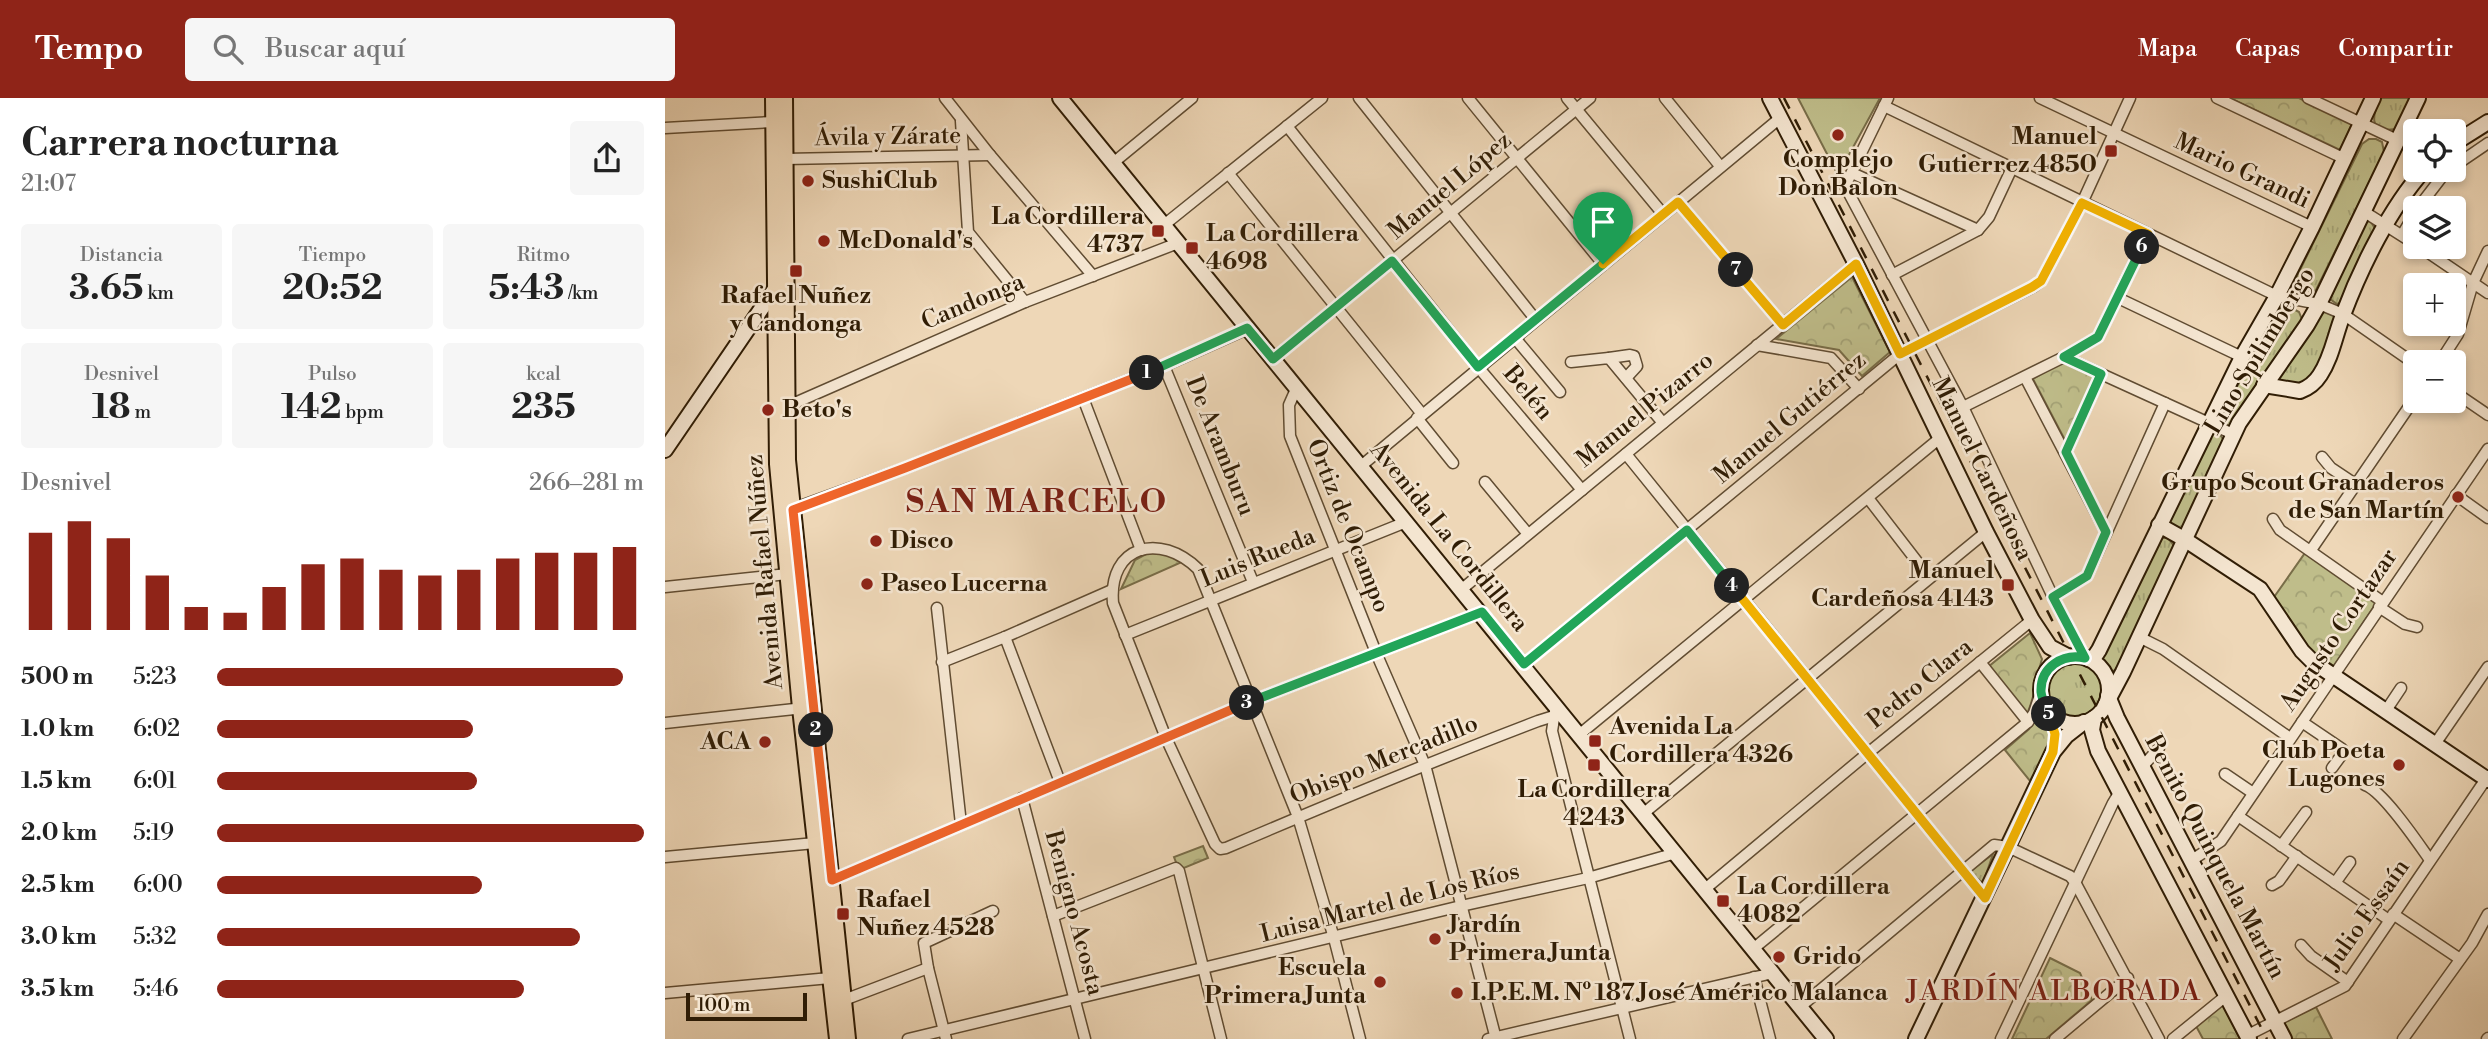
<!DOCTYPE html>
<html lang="es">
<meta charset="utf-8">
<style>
body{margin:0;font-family:"Libre Bodoni",serif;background:#f6f6f6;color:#222;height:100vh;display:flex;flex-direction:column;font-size:26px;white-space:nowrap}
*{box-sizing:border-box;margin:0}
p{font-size:23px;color:#767676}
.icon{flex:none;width:38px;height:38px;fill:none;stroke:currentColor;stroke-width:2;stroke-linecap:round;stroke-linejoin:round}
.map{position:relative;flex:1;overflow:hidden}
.drawer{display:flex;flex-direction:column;background:#fff;width:665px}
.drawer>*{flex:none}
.tools{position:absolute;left:1738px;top:21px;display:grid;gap:14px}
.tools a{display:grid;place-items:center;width:63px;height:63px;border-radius:7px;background:#fff;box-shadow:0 4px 10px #0003;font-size:35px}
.scale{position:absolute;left:21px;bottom:18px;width:121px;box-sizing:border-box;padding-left:7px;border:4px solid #301d05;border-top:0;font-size:19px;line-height:24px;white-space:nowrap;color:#301d05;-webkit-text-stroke:5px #f4e5d0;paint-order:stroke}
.pin{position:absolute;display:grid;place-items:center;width:60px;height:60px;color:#fff;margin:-72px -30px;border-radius:50% 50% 50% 0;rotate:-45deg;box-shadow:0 0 7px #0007}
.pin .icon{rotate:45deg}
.km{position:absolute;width:35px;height:35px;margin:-18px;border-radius:50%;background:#222;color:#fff;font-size:19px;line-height:35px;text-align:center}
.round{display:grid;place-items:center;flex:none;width:74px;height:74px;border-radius:7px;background:#f6f6f6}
.summary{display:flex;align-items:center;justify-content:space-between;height:119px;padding:0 21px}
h1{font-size:38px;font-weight:800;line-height:52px}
.stats{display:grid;grid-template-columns:repeat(3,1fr);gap:10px;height:119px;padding:7px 21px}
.stats div{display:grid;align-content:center;border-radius:7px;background:#f6f6f6;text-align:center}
.stats b{font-size:35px;font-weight:800}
.stats small{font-size:19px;font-weight:400}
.stats p{font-size:19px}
.chart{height:196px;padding:14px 21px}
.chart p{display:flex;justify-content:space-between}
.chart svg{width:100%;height:126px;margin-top:7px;stroke:#8f2418;stroke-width:6}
ul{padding:0 21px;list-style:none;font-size:23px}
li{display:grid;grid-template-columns:112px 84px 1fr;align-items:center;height:52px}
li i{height:18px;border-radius:9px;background:#8f2418}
header{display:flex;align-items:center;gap:42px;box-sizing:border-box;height:98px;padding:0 35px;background:#8f2418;color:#fff}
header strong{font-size:33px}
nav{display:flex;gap:38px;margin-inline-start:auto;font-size:24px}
.search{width:490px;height:63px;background:#f6f6f6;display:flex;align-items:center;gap:18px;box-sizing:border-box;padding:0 24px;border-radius:7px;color:#767676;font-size:26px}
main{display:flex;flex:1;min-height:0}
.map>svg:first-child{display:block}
</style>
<header>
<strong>Tempo</strong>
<div class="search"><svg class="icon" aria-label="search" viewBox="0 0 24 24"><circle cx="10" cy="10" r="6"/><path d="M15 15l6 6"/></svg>Buscar aquí</div>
<nav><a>Mapa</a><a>Capas</a><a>Compartir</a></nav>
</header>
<main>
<section class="drawer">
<div class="summary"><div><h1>Carrera nocturna</h1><p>21:07</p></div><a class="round"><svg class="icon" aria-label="share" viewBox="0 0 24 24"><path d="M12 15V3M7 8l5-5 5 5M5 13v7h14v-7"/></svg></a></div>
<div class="stats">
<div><p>Distancia</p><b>3.65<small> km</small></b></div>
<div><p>Tiempo</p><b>20:52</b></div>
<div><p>Ritmo</p><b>5:43<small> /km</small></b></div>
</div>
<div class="stats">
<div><p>Desnivel</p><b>18<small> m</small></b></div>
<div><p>Pulso</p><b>142<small> bpm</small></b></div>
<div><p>kcal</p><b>235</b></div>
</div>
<div class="chart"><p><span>Desnivel</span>266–281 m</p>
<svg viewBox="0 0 160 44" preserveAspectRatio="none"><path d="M5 44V10M15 44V6M25 44V12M35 44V25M45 44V36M55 44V38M65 44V29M75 44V21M85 44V19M95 44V23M105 44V25M115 44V23M125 44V19M135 44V17M145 44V17M155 44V15"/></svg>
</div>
<ul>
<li><b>500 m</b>5:23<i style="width:95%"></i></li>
<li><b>1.0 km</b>6:02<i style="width:60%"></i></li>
<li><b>1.5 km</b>6:01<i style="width:61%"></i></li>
<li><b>2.0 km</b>5:19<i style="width:100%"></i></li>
<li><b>2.5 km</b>6:00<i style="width:62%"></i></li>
<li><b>3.0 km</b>5:32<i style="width:85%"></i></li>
<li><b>3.5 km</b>5:46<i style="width:72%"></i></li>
</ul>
</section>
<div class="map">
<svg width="1823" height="941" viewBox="0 0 1823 941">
<defs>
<pattern id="grass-tufts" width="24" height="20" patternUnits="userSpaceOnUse" patternTransform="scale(1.75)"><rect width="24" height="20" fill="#bfbd8a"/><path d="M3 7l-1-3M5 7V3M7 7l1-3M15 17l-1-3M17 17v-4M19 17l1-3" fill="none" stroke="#a4a276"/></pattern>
<pattern id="park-crowns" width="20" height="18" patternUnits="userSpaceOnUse" patternTransform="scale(1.75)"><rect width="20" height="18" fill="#bfbd8a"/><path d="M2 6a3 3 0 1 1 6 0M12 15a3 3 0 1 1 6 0" fill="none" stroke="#a4a276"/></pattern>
</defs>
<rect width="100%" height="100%" fill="#eed7b7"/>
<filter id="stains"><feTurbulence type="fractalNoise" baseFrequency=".00286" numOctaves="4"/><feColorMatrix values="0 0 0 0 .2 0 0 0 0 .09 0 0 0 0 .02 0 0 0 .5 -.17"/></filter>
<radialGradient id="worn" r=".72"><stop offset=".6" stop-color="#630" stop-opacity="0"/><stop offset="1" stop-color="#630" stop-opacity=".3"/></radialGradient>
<g fill="url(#grass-tufts)" stroke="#786d48" stroke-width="2">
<path d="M1715,0H1747L1730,31C1702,36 1708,16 1715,0Z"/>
<polygon points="1704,41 1711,41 1717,44 1719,54 1651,192 1646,194 1631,187 1630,182 1697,46"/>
<polygon points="1702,123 1706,124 1711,132 1677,204 1672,206 1665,201 1663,196 1698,125"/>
<polygon points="1623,208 1634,214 1638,224 1569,325 1562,329 1555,326 1555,321 1612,212"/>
<path d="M1660,213L1673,220C1665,241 1659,285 1632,288C1626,289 1617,285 1610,284L1653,216Z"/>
<polygon points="1546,335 1556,338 1559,343 1518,430 1515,431 1505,427 1503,422"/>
<polygon points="1496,440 1503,440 1509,448 1457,568 1448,573 1441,573 1436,559"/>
<circle cx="1410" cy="592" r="28"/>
<polygon points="1328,756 1318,785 1304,774"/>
</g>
<g fill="url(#park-crowns)" stroke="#786d48" stroke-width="2">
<polygon points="1565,0 1634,0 1687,26 1675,52"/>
<polygon points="1187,179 1225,254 1197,278 1174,252 1111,241"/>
<polygon points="1398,264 1431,279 1401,344 1368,281"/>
<polygon points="483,455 502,456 517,464 456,491 470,462"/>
<polygon points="1640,455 1712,504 1669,568 1641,550 1607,502"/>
<path d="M1365,535L1377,561C1371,580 1370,601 1361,618L1323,569Z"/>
<path d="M1374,615C1398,631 1375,663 1365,683L1340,652L1364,631Z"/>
<polygon points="538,748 543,760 514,772 509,759"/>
<polygon points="1385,860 1415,875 1427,902 1381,941 1347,941"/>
<polygon points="1558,907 1575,941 1538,941 1531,928"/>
<polygon points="1651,909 1667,941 1626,941 1618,925"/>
</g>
<polygon fill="#bfbd8a" stroke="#786d48" stroke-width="2" points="1133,0 1215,0 1174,75 1174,79"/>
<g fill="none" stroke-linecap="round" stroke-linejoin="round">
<defs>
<g id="street">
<polyline points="280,0 325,57 428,178"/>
<polyline points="694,0 871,222"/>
<polyline points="803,0 938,166"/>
<polyline points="902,0 998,116"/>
<polyline points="1000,0 1055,68"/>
<polyline points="1223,0 1180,88 1298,309 1388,499 1420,560"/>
<polyline points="1375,0 1647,129"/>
<polyline points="1552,0 1680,61"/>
<polyline points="1643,0 1732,42"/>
<polyline points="1219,8 1612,198 1654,206 1678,216 1750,266"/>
<polyline points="296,23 303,134 360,204"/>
<polyline points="622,28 813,269 917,392"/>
<polyline points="0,30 108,24"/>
<polyline points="120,61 325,57"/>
<polyline points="448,65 527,0"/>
<polyline points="1788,69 1823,45"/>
<polyline points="563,75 757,316"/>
<polyline points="1187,75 1313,132"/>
<polyline points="1013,104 1118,227"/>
<polyline points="1753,110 1776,80 1786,72"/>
<polyline points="1698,113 1750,146"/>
<polyline points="499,127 657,0"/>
<polyline points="1737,137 1750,115"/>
<polyline points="1755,149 1823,195"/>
<polyline points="1227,177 1313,132 1324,119 1347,70"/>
<polyline points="1453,200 1577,259"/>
<polyline points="850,240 895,294"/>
<polyline points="1092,247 1166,260 1194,291"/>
<polyline points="1399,259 1568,336"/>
<polyline points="944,260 965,257 969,258 972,268 961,280"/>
<polyline points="608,261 925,0"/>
<polyline points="906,264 944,260 998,325"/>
<polyline points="1775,264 1793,236 1808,185 1823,153"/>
<polyline points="499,268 588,484"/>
<polyline points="1360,279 1441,434"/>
<polyline points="632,289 624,307 625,338 712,557 760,667 831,941"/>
<polyline points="1788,293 1823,317"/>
<polyline points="418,300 476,452"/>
<polyline points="123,308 360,204 513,145"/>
<polyline points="1298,309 1399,259 1433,239 1483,136"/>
<polyline points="752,320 788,365"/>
<polyline points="1401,354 1436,276"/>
<polyline points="961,356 1320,800"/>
<polyline points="1657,359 1666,370 1690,386"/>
<polyline points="696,368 1115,20"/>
<polyline points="820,384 863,436"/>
<polyline points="1791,397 1823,420"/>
<polyline points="1203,400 1264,479"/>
<polyline points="124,412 240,370 499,268 582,231"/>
<polyline points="1608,421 1615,432 1718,504"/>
<polyline points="1646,452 1750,300"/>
<polyline points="0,489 122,476"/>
<polyline points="797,491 1191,166"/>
<polyline points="1388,499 1422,478 1500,305"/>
<polyline points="1714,509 1740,526 1752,529"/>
<polyline points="272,510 296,726"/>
<polyline points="460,537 741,424"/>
<polyline points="340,539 395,684"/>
<polyline points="1474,539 1498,551 1625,640"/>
<polyline points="277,564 340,539 447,492"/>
<polyline points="1315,564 1363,624"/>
<polyline points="859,566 1235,256 1368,189 1376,183 1417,105 1465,0"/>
<polyline points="890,614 887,633 965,941"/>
<polyline points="1720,614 1736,590"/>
<polyline points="1637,624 1677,651 1678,655 1667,670"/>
<polyline points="0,625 139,610"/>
<polyline points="915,636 1275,340"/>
<polyline points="1770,646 1823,569"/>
<polyline points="1478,668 1494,650"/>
<polyline points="1560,676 1588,695"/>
<path d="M1700,687C1718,693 1753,745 1765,762"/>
<polyline points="357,700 420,941"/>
<polyline points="979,715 1321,434"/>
<polyline points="1573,718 1724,822"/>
<polyline points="1616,748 1641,714"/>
<polyline points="0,759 150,745"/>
<polyline points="1527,762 1556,743 1823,351"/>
<polyline points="167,782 587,603 817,514"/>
<polyline points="1670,785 1685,764"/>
<polyline points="1607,787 1614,783 1632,758"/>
<polyline points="1040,791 1203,655 1367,522"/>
<polyline points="1728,816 1795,861"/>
<polyline points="388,818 511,770 514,773 556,941"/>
<polyline points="1636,847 1646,858 1683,884"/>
<polyline points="1088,851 1363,624 1369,615 1376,594"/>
<polyline points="1089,879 1105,941"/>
<polyline points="0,895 165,880"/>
<polyline points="179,902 263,870"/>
<polyline points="1135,909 1329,747 1343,749 1405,778 1410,784 1494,941"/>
<polyline points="1583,937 1680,888 1823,678"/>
<polyline points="243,941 796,808 923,780 1011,755"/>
<polyline points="281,941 263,870 259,845 328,813"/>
<path d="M695,941L669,840L633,719L533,471C495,434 443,447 448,505L501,640L550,746L555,751L561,750C664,706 768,663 873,623L889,618H900"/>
<polyline points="823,941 1108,875"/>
<polyline points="1336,941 1448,705 1454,695"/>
<polyline points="1390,941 1463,880"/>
<polyline points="1508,941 1562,897"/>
<polyline points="1738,941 1807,845 1823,816"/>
<polyline points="1822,941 1823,940"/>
</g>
<g id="secondary">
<path d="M395,0C650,314 907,626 1161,941"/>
<polyline points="1105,0 1191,166 1321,434 1367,522 1385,549 1404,559"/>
<polyline points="1788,46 1823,24"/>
<path d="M1599,287L1635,293C1643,290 1650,285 1655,277C1667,259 1670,237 1678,217C1696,169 1725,110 1759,72"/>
<polyline points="0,352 114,185"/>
<polyline points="1494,427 1519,441 1595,491 1637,553 1648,564 1823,682"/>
<circle cx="1410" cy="592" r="34"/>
<polyline points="1423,561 1430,558 1434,552 1577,259 1612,198 1647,129 1708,0"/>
<polyline points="1443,598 1452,620 1619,941"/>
<polyline points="1441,606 1458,574 1574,325 1642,227 1654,206 1753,0"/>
<polyline points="1429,620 1427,632 1433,653 1584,941"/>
<polyline points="1251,941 1388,654 1401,638 1419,624"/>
</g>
<g id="primary">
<polyline points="108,0 112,366 135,610 172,941"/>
<polyline points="120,0 123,362 183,941"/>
</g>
</defs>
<use href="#street" stroke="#604c32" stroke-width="13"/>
<use href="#secondary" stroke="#301d05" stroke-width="18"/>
<use href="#primary" stroke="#301d05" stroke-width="18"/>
<use href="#street" stroke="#f4e5d0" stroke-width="10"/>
<use href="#secondary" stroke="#f4e5d0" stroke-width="14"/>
<use href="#primary" stroke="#eed7b7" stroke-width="14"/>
<polyline stroke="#301d05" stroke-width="2.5" stroke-dasharray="12 12" stroke-linecap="butt" points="1119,0 1602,941"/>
</g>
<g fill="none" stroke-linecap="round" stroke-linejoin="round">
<defs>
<polyline id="split-1" points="482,275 582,230 608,261 727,163 813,269 938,166"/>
<polyline id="split-2" points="151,632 128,412 240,370 482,275"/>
<polyline id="split-3" points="151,632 167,782 582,605"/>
<polyline id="split-4" points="582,605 817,514 859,566 1022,432 1067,488"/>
<polyline id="split-5" points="1067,488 1320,800 1388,654 1390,636 1384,616"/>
<path id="split-6" d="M1384,616C1381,608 1377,602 1376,594C1375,569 1398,555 1420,560L1388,499L1422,478L1441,434L1401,354L1436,276L1399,259L1433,239L1477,149"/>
<polyline id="split-7" points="1071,172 1118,227 1191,166 1235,256 1367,189 1376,183 1417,105 1483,136 1477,149"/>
<polyline id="split-8" points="938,166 1013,104 1071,172"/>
</defs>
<use href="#split-1" stroke="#fff" stroke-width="14"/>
<use href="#split-2" stroke="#fff" stroke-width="14"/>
<use href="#split-3" stroke="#fff" stroke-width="14"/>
<use href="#split-4" stroke="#fff" stroke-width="14"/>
<use href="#split-5" stroke="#fff" stroke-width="14"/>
<use href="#split-6" stroke="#fff" stroke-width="14"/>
<use href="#split-7" stroke="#fff" stroke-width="14"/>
<use href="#split-8" stroke="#fff" stroke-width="14"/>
<use href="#split-1" stroke="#22a559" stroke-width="9"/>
<use href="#split-2" stroke="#f0652b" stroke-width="9"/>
<use href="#split-3" stroke="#f0652b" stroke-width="9"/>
<use href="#split-4" stroke="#22a559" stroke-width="9"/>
<use href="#split-5" stroke="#f5b400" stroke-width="9"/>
<use href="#split-6" stroke="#22a559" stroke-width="9"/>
<use href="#split-7" stroke="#f5b400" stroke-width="9"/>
<use href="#split-8" stroke="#f5b400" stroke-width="9"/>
</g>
<g fill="#8f2418" stroke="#f4e5d0" stroke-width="2.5">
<circle cx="1173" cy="37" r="7"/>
<rect x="1439" y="46" width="14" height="14" rx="3.5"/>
<circle cx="143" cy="83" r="7"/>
<rect x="486" y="126" width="14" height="14" rx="3.5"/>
<circle cx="159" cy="143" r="7"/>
<rect x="520" y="143" width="14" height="14" rx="3.5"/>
<rect x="124" y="166" width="14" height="14" rx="3.5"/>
<circle cx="103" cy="312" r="7"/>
<circle cx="1793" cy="399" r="7"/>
<circle cx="211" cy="443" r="7"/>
<circle cx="202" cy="486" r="7"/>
<rect x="1336" y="480" width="14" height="14" rx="3.5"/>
<rect x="923" y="636" width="14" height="14" rx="3.5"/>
<circle cx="100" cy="644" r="7"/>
<rect x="922" y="660" width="14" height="14" rx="3.5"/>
<circle cx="1734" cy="667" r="7"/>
<rect x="1051" y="796" width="14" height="14" rx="3.5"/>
<rect x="171" y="809" width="14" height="14" rx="3.5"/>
<circle cx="770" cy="841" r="7"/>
<circle cx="1114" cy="859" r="7"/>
<circle cx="715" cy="884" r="7"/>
<circle cx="792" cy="895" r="7"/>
</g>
<g text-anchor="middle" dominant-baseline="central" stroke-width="5" stroke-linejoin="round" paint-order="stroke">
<g font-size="24" fill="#301d05" stroke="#f4e5d0">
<text transform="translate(223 39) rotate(-1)">Ávila y Zárate</text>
<text transform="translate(1577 73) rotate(25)">Mario Grandi</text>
<text transform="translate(785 88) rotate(-40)">Manuel López</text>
<text transform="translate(308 204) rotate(-23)">Candonga</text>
<text transform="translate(1595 253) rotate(-59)">Lino Spilimbergo</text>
<text transform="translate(863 295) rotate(50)">Belén</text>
<text transform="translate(980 312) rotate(-39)">Manuel Pizarro</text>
<text transform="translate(1125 320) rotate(-40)">Manuel Gutiérrez</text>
<text transform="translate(555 348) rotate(68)">De Aramburu</text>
<text transform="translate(1317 371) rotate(64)">Manuel Cardeñosa</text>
<text transform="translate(683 428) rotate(68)">Ortiz de Ocampo</text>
<text transform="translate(784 439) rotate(51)">Avenida La Cordillera</text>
<text transform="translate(593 460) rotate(-22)">Luis Rueda</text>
<text transform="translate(100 474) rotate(-95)">Avenida Rafael Núñez</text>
<text transform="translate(1674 532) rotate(-56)">Augusto Cortazar</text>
<text transform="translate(1255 586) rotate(-39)">Pedro Clara</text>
<text transform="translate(719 662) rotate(-22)">Obispo Mercadillo</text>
<text transform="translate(1550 759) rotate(62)">Benito Quinquela Martín</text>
<text transform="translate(725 805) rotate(-14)">Luisa Martel de Los Ríos</text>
<text transform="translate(409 815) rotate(75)">Benigno Acosta</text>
<text transform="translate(1702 817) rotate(-55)">Julio Essaín</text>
</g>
<g font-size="24" font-weight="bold" fill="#301d05" stroke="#f4e5d0" text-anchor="start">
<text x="1432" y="39" text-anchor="end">Manuel<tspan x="1432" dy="28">Gutierrez 4850</tspan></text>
<text x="1173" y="62" text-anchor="middle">Complejo<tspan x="1173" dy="28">Don Balon</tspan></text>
<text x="157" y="83">SushiClub</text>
<text x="479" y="119" text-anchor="end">La Cordillera<tspan x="479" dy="28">4737</tspan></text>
<text x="541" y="136">La Cordillera<tspan x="541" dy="28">4698</tspan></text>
<text x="173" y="143">McDonald's</text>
<text x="131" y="198" text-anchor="middle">Rafael Nuñez<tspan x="131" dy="28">y Candonga</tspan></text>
<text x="117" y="312">Beto's</text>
<text x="1779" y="385" text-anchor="end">Grupo Scout Granaderos<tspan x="1779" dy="28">de San Martín</tspan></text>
<text x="225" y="443">Disco</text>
<text x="1329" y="473" text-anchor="end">Manuel<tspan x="1329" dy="28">Cardeñosa 4143</tspan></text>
<text x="216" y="486">Paseo Lucerna</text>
<text x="944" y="629">Avenida La<tspan x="944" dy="28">Cordillera 4326</tspan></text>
<text x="86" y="644" text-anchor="end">ACA</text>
<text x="1720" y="653" text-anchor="end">Club Poeta<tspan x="1720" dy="28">Lugones</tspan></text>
<text x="929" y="692" text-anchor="middle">La Cordillera<tspan x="929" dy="28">4243</tspan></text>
<text x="1072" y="789">La Cordillera<tspan x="1072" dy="28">4082</tspan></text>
<text x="192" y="802">Rafael<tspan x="192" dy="28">Nuñez 4528</tspan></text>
<text x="784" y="827">Jardín<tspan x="784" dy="28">Primera Junta</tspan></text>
<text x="1128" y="859">Grido</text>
<text x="701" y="870" text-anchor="end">Escuela<tspan x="701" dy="28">Primera Junta</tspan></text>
<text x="806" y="895">I.P.E.M. Nº 187 José Américo Malanca</text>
</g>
<g font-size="28" letter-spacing="2" fill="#7a1f14" stroke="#f4e5d0">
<text x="1389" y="893">JARDÍN ALBORADA</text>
</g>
<g font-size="32" font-weight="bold" letter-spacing="2" fill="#7a1f14" stroke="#f4e5d0">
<text x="372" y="404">SAN MARCELO</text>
</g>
</g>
<rect width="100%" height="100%" filter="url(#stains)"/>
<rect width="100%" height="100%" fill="url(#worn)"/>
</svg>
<div class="tools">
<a><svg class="icon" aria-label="locate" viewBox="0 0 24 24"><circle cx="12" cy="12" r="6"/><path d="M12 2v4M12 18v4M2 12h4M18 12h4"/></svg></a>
<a><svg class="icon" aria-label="layers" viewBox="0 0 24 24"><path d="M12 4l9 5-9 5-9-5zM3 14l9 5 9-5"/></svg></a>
<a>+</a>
<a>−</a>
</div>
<div class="scale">100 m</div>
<div class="pin" style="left:938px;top:166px;background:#1e9e55"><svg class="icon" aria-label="arrive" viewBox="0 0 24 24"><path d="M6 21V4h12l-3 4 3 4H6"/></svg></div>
<b class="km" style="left:482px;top:275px">1</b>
<b class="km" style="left:151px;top:632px">2</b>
<b class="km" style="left:582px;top:605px">3</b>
<b class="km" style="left:1067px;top:488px">4</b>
<b class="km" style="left:1384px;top:616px">5</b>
<b class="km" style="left:1477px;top:149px">6</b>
<b class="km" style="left:1071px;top:172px">7</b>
</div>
</main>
